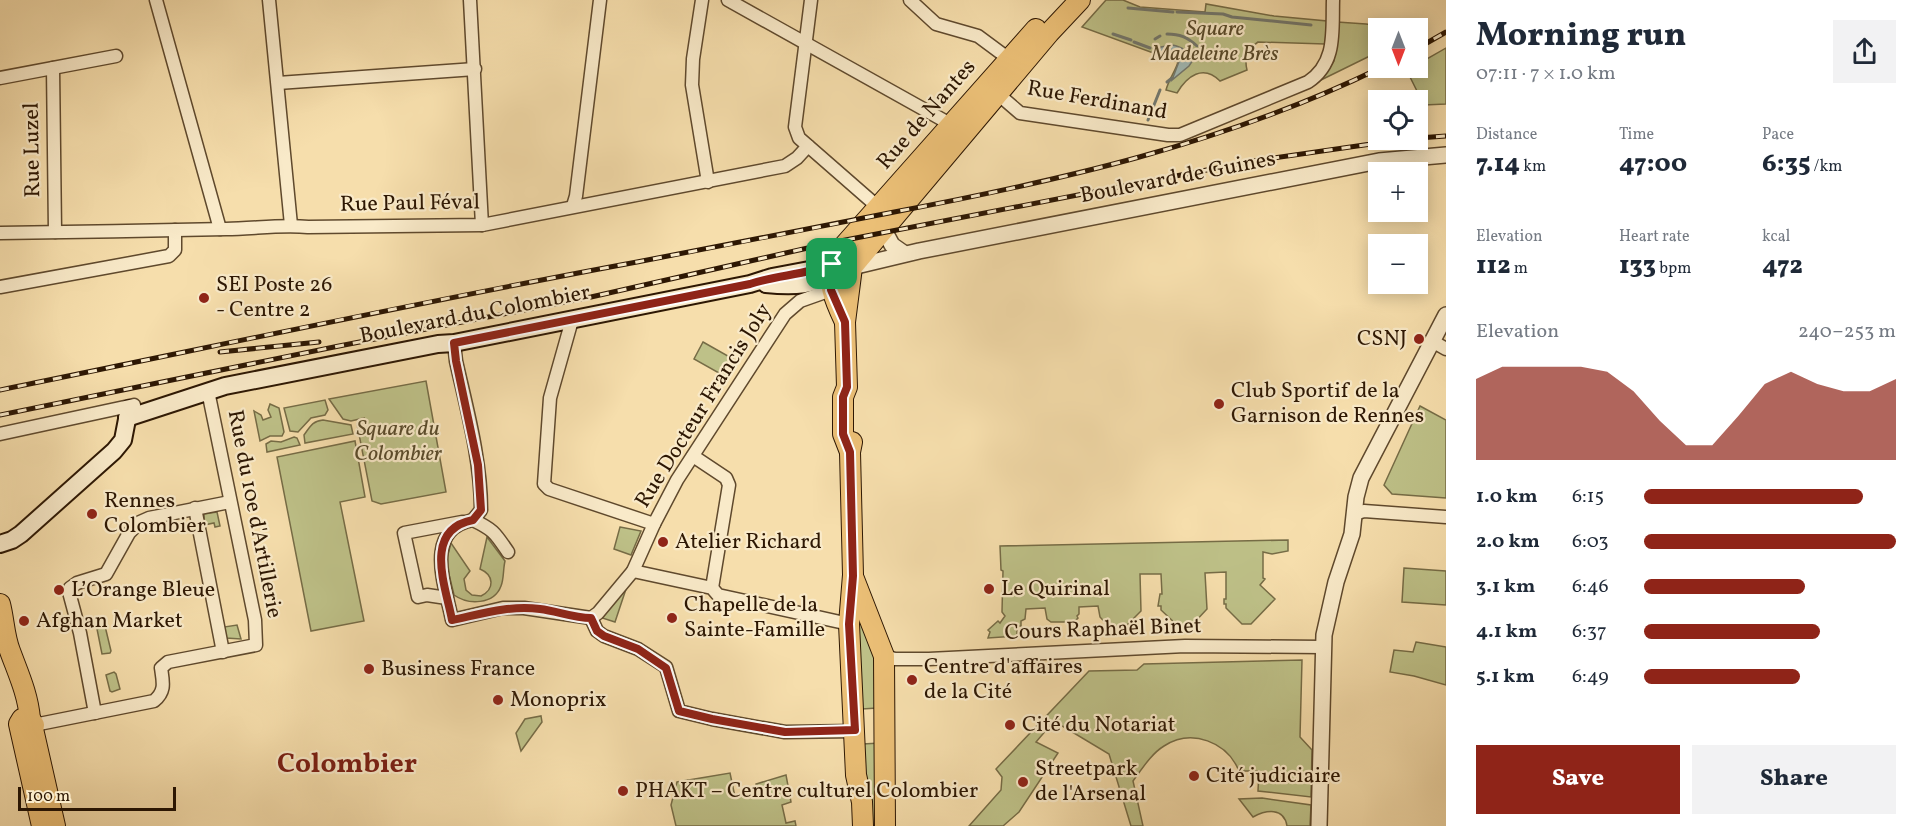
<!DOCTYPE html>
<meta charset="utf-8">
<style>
body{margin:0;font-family:Vollkorn,serif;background:#f2f2f3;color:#1f2937;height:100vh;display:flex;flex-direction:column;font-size:22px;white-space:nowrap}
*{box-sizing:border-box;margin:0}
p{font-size:20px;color:#747a83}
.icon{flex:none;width:33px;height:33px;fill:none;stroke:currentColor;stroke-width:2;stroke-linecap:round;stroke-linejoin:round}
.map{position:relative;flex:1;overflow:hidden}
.side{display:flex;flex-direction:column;background:#fff;width:480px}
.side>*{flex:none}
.needle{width:39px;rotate:180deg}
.tools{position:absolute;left:1368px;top:18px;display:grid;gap:12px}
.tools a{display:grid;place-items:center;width:60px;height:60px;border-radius:0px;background:#fff;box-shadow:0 3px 15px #0003;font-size:30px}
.scale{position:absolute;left:18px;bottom:15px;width:158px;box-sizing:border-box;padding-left:6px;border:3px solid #2d1703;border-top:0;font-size:16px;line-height:21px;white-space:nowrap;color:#2d1703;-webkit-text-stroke:4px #f9eac9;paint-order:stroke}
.pin{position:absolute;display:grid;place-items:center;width:51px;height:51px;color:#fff;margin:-26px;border-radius:12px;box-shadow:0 3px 9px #0006}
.round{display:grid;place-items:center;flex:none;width:63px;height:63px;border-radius:0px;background:#f2f2f3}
.head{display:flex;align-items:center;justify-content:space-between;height:102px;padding:0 30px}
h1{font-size:33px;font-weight:800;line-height:45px}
.metrics{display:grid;grid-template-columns:repeat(3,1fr);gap:9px;height:102px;padding:6px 30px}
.metrics div{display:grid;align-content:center}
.metrics b{font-size:26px;font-weight:800}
.metrics small{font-size:16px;font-weight:400}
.metrics p{font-size:16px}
.chart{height:168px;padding:12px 30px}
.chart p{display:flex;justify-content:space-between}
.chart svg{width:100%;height:108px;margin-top:6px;fill:#8f2418;opacity:.7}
.button{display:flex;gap:12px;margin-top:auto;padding:12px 30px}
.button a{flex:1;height:69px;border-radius:0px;background:#8f2418;color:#fff;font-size:24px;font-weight:800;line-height:69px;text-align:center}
.button a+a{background:#f2f2f3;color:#1f2937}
ul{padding:0 30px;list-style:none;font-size:20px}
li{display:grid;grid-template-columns:96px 72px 1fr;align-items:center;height:45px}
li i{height:15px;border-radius:8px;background:#8f2418}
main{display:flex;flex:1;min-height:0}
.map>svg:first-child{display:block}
</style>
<main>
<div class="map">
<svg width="1446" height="826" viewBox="0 0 1446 826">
<rect width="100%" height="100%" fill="#f6deac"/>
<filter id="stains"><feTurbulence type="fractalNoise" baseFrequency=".00333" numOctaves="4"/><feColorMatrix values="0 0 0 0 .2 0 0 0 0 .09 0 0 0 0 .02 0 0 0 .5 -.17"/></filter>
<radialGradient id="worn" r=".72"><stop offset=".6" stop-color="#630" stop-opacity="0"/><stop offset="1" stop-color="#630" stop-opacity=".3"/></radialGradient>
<g fill="#bec188" stroke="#766c46" stroke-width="1.5">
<path d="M1106,0H1123L1140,7L1205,12L1206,4L1274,16L1327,21L1325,44L1258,42C1247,49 1244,58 1247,70L1220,81C1203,64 1187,76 1177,93L1166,90C1169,79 1175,72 1178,62L1082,27Z"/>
<polygon points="1337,22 1366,24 1393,28 1378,28 1378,52 1321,80 1334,61"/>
<polygon points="1446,48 1446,104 1424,105 1407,71 1418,68 1418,64"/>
<polygon points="703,342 735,360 726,377 694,359"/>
<polygon points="426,381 446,492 381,504 372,501 357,424 364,423 364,418 351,421 343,419 329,399"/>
<polygon points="325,400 328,410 325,415 311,418 298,432 290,431 284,408"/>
<polygon points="270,404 279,408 284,432 282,436 270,436 260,441 254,411 261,415 263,420 271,417 268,410"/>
<polygon points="1420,406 1446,420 1446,498 1392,494 1384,485"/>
<path d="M323,420L351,425L353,434L305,443L304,435C310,427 312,421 323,420Z"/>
<polygon points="294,437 297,438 300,445 267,452 266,444 271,441 281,442"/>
<polygon points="355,441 365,497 340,502 364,621 311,631 277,457"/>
<polygon points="217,512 220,526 215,527 214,523 204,525 204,514"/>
<polygon points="620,527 641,531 631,555 614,549"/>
<path d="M487,537L505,561C503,569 504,579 501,586C494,605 468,605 454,595L446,562L451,543L470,571L464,579L466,590L472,595L481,596C495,589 494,575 480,569Z"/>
<polygon points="1288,540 1288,551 1272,554 1263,552 1263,578 1265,579 1260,585 1275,599 1251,624 1242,624 1226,608 1226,604 1224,604 1224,599 1226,599 1226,572 1205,573 1207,609 1192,625 1177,625 1161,610 1161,606 1158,606 1160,594 1162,594 1161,574 1140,574 1141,611 1126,626 1109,627 1100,617 1098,606 1079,607 1079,614 1077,616 1078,618 1074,622 1051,622 1047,619 1045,608 1026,609 1025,619 1021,621 1021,626 1017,626 1017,636 988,638 990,632 988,630 998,621 1000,623 1005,616 1002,612 1003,571 1001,570 1000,546"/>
<polygon points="1404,568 1446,571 1446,605 1402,602"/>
<polygon points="625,587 626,589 615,622 599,617"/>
<polygon points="858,599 874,641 877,708 862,709"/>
<polygon points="237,625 241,639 226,638 224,627"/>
<polygon points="105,626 111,651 110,653 102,654 97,629"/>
<polygon points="1416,642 1446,647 1446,685 1414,676 1390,672 1394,650 1413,652"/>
<path d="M1302,660L1300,737L1312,750L1311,797L1258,791L1259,771H1239C1227,742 1192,728 1164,746C1151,754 1142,769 1133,781L1143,826H1131L1109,754L1054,721L1036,742L1058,753L1019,812L1003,826H969L1001,790L1002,777L996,769L1089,671L1137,670L1144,664Z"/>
<polygon points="114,672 116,674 120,689 112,692 110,691 106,675"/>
<polygon points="541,716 542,722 521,751 516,733 525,719"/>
<polygon points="880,743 881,826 869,826 863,773 863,744"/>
<polygon points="730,773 735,797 757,793 756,784 786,775 791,802 782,805 786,823 795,821 796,826 676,826 671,805 677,782"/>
<path d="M1262,798L1311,805L1310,826H1287C1284,807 1266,810 1253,817L1239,799Z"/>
</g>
<path fill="#a1b9b5" stroke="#73786e" stroke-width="1.5" d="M1172,45C1183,47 1187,51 1193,60L1189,66L1172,80L1180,59L1158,51L1161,47Z"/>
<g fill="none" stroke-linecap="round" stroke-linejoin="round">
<g stroke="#73786e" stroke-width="3">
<polyline points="1128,8 1173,12"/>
<polyline points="1177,12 1223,14 1232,17 1311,25"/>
<polyline points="1113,34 1131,40"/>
<path d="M1167,34C1180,34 1187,37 1197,46"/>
<polyline points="1155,39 1160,36"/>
<polyline points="1134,42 1150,48"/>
<polyline points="1167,82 1172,78"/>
<polyline points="1148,120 1160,90"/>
</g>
<defs>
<g id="minor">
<polyline points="156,0 220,229"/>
<polyline points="269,0 291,225"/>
<polyline points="470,0 482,225"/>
<polyline points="702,0 693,59 692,85 708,182"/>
<polyline points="728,0 952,125"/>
<polyline points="811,0 795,127 799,138 878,207"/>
<polyline points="910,0 936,24 978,36 1009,59"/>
<polyline points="53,68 55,232"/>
<polyline points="0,78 116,56"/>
<polyline points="278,83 475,69"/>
<path d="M998,94L1020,113L1168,135H1180L1308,82C1337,63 1332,31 1333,0"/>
<polyline points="573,206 576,196 600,0"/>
<path d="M0,233C75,232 151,231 226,229C253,229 281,224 308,227L482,225L785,166L797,158L808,146"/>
<polyline points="0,287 169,256 175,250 175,230"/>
<polyline points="572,320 550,398 544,484 549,489 654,524"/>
<polyline points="1432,341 1446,349"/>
<path d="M454,343L456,361C467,410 481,460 481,510L473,520"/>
<polyline points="0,434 134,405"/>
<polyline points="693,456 726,478 729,485 712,588"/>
<polyline points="195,508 223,652"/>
<polyline points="1354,514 1364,511 1446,517"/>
<path d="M473,520C422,530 446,587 452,620L503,608H524L591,618"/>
<path d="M473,520C494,530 495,533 508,552"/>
<polyline points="633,571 712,588 718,595 849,624"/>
<polyline points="447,598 427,595 418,597 404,533 462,522"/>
<polyline points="591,618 598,613 633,571 654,524 677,480 785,314 800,301 831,290"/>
<polyline points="591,618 597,631 604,636 638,649 666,667 679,711 712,719 785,732 855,731"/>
<polyline points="884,656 895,659 929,659 1185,646 1323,647"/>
<polyline points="95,713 80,633 69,592 70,588 77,583 106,574 129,533 140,522 149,518 230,502"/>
<path d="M34,725L154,701C166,691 163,682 161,668L168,662L256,645L255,620L208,391"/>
</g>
<g id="tertiary">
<polyline points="884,230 892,245 902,252"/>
<polyline points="852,267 919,251 1379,161 1446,155"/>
<polyline points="1319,826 1324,635 1336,582 1352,534 1356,497 1361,478 1446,315"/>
</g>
<g id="secondary">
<path d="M766,284C794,287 813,286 839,272"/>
<polyline points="127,418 225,386 438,344 454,343 750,284 772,277 825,267 864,254"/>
<polyline points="0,544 12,540 21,534 114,451 123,440 129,409"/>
</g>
<g id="primary">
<path d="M845,322C835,301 825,279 834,257L1036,29"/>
<polyline points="852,442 850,452 853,575 849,624 856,775 862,802 863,826"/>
<polyline points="850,452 843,434 843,397 847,387 845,322 852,267 1049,33 1080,0"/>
<polyline points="854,579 884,656 885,826"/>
<path d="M0,604C4,619 4,636 10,651C18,673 28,694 30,719"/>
<polyline points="33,729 55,826"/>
<polyline points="22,732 25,733 33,729 34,725 30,719 22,719 19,724 42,826"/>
</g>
</defs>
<use href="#minor" stroke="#5f492d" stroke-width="15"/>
<use href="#tertiary" stroke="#5f492d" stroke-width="18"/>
<use href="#secondary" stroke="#2d1703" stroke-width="20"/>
<use href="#primary" stroke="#2d1703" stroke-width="22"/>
<use href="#minor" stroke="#f9eac9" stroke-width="12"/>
<use href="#tertiary" stroke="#f9eac9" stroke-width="15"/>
<use href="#secondary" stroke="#f9eac9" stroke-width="16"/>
<use href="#primary" stroke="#ebbf76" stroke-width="20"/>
<defs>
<g id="rail">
<polyline points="1418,48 1446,32"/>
<polyline points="1418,138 1446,136"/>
<polyline points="220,352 319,342"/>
<path d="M0,390C212,347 424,301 637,262C721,246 805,230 889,213C1058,181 1224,144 1380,68"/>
<polyline points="0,415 339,346 591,297 830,243 1253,161 1399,140"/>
</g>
</defs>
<use href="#rail" stroke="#2d1703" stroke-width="5"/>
<use href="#rail" stroke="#f9eac9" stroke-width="3" stroke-dasharray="9" stroke-linecap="butt"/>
</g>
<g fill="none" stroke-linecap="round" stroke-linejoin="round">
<defs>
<path id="route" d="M832,264L831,290L845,322L847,387L843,397V434L850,452L853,576L849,624L855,730L785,732L712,719L679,711L666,668L638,649L604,636L597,631L591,618C573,618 557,611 540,609C509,605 481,614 452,620C446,587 422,530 473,520L481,510L478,465L456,361L454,343L750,284C776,275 806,275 832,264Z"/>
</defs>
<use href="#route" stroke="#fff" stroke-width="12"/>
<use href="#route" stroke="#8f2418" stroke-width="8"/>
</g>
<g fill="#8f2418" stroke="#f9eac9" stroke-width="2">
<circle cx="204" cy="298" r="6"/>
<circle cx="1419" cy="339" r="6"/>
<circle cx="1219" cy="404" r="6"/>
<circle cx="92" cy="514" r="6"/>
<circle cx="663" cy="542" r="6"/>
<circle cx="989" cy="589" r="6"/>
<circle cx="59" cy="590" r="6"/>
<circle cx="672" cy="618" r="6"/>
<circle cx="24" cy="621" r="6"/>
<circle cx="369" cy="669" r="6"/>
<circle cx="912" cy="680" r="6"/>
<circle cx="498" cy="700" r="6"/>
<circle cx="1010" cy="725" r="6"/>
<circle cx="1194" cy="776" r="6"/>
<circle cx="1023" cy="782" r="6"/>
<circle cx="623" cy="791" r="6"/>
</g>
<g text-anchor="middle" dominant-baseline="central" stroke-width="4.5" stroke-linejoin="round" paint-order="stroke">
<g font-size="22" font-style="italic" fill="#584a2b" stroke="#f9eac9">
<text x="1215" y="29">Square<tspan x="1215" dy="25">Madeleine Brès</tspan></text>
<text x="398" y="429">Square du<tspan x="398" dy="25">Colombier</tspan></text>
</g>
<g font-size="22" fill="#2d1703" stroke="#f9eac9">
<text transform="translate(1097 101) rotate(10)">Rue Ferdinand</text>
<text transform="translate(927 115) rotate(-49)">Rue de Nantes</text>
<text transform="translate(33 150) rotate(-91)">Rue Luzel</text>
<text transform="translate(1178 178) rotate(-11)">Boulevard de Guines</text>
<text transform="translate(410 204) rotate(-1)">Rue Paul Féval</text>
<text transform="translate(475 315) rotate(-11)">Boulevard du Colombier</text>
<text transform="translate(704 406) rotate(-58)">Rue Docteur Francis Joly</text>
<text transform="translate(254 514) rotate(79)">Rue du 10e d'Artillerie</text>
<text transform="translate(1103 630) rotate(-2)">Cours Raphaël Binet</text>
</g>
<g font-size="22" fill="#2d1703" stroke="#f9eac9" text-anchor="start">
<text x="216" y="285">SEI Poste 26<tspan x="216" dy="25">- Centre 2</tspan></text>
<text x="1407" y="339" text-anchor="end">CSNJ</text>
<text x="1231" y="391">Club Sportif de la<tspan x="1231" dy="25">Garnison de Rennes</tspan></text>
<text x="104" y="501">Rennes<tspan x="104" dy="25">Colombier</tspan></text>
<text x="675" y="542">Atelier Richard</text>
<text x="1001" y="589">Le Quirinal</text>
<text x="71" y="590">L’Orange Bleue</text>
<text x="684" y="605">Chapelle de la<tspan x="684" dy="25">Sainte-Famille</tspan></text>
<text x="36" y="621">Afghan Market</text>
<text x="924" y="667">Centre d'affaires<tspan x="924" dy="25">de la Cité</tspan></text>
<text x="381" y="669">Business France</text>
<text x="510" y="700">Monoprix</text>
<text x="1022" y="725">Cité du Notariat</text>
<text x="1035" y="769">Streetpark<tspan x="1035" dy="25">de l'Arsenal</tspan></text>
<text x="1206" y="776">Cité judiciaire</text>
<text x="635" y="791">PHAKT – Centre culturel Colombier</text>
</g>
<g font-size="28" font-weight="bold" fill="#7a1f14" stroke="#f9eac9">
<text x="347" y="764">Colombier</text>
</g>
</g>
<rect width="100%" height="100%" filter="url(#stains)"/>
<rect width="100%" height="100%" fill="url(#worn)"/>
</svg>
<div class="tools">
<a><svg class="needle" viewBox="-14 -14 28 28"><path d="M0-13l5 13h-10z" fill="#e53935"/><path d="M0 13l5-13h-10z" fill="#747a83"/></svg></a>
<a><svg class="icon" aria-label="locate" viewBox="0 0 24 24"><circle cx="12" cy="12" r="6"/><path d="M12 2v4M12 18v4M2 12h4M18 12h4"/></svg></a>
<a>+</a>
<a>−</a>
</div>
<div class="scale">100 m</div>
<div class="pin" style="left:832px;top:264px;background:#1e9e55"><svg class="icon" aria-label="arrive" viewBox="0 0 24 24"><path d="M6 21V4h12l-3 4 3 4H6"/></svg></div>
</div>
<section class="side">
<div class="head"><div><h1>Morning run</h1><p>07:11 · 7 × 1.0 km</p></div><a class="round"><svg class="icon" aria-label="share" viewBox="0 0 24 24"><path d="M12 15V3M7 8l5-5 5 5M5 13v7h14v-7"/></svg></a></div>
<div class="metrics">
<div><p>Distance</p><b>7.14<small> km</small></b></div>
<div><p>Time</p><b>47:00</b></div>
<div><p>Pace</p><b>6:35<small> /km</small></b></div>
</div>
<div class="metrics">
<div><p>Elevation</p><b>112<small> m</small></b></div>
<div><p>Heart rate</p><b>133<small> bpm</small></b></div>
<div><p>kcal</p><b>472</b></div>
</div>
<div class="chart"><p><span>Elevation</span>240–253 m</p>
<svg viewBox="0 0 160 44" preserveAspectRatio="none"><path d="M0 44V11L10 6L20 6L30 6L40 6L50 8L60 16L70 28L80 38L90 38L100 26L110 13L120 8L130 13L140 16L150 16L160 11V44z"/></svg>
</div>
<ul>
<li><b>1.0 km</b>6:15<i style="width:87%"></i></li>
<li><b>2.0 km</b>6:03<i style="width:100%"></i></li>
<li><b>3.1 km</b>6:46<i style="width:64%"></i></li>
<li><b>4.1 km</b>6:37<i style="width:70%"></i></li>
<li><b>5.1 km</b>6:49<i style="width:62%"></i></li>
</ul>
<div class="button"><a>Save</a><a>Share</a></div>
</section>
</main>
